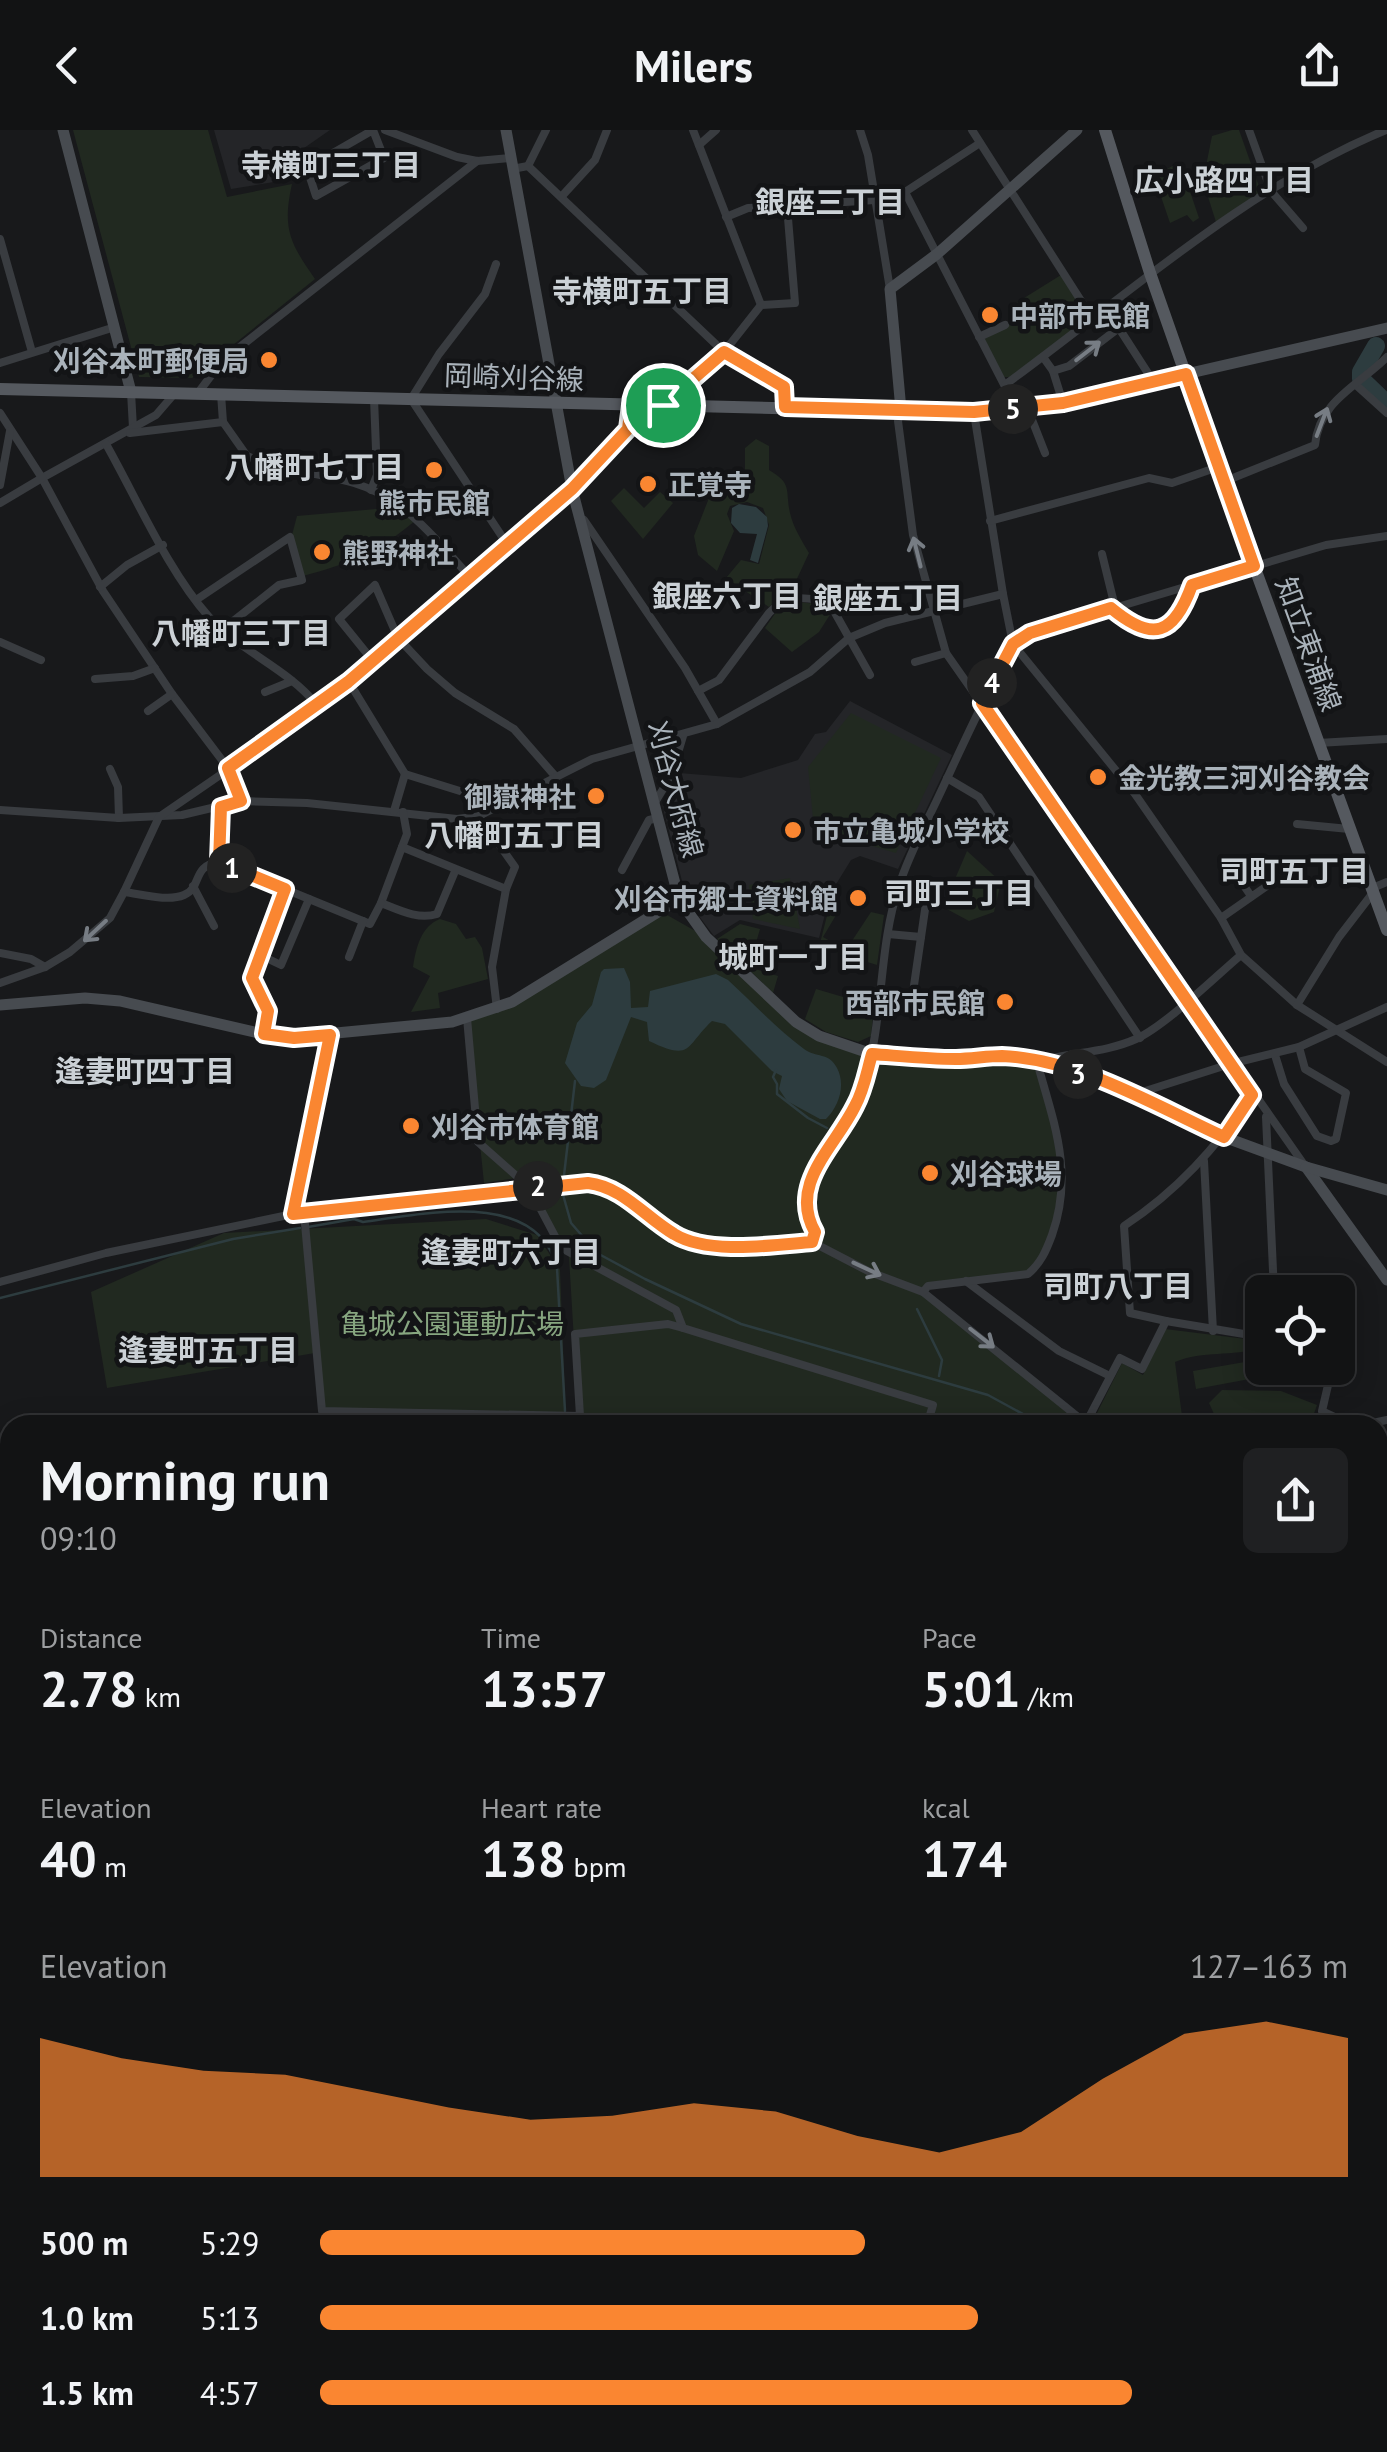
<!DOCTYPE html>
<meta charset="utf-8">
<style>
body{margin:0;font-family:"PT Sans","Noto Sans JP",sans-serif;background:#1f2022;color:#f1f3f6;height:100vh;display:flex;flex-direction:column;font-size:38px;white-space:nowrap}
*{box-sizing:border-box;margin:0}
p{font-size:32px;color:#9c9ea0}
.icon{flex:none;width:55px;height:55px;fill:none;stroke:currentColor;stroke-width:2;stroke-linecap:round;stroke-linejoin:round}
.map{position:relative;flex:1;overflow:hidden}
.sheet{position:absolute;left:0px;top:1285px;width:1388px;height:1038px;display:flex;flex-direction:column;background:#121314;border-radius:30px 30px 0 0;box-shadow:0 5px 25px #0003,0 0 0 2px #313234}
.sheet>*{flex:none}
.tools{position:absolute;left:1245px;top:1145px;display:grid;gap:20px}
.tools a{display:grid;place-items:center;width:110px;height:110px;border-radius:15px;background:#121314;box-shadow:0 5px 25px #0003,0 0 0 2px #313234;font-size:50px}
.pin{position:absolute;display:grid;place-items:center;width:85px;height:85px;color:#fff;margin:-42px;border:5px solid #fff;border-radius:50%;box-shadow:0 2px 10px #0007}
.km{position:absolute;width:50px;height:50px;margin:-25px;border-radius:50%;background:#222;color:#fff;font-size:28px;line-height:50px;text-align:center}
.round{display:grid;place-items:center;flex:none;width:105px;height:105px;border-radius:15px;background:#1f2022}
.head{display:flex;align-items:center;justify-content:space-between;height:170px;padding:0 40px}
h1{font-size:55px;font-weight:700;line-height:75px}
.metrics{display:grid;grid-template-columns:repeat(3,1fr);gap:15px;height:170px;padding:10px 40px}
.metrics div{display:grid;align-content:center}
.metrics b{font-size:50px;font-weight:700}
.metrics small{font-size:28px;font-weight:400}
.metrics p{font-size:28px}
.chart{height:280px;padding:20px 40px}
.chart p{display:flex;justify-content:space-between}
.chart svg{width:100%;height:180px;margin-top:10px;fill:#fa8631;opacity:.7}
ul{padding:0 40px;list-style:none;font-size:32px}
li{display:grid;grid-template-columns:160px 120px 1fr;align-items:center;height:75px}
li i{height:25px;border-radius:12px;background:#fa8631}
header{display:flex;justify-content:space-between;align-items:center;height:130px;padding:0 40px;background:#121314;font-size:45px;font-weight:700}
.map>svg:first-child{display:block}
</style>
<header><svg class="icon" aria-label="back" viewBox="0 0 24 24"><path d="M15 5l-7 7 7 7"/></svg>Milers<svg class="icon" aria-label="share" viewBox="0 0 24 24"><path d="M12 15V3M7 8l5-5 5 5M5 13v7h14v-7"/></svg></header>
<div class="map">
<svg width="1387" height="2322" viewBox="0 0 1387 2322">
<rect width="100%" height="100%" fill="#18191b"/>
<g fill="#242528">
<polygon points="214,0 330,0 294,25 292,49 231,59"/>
<polygon points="850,571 952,625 898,739 860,726 851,730 830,764 819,808 740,790 714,806 699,786 682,751 662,674 679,643 741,648 798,630 815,604 826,602"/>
</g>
<g fill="#212920">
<path d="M73,0H208L227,67L292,54C282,99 290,113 315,149L192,248L139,247Z"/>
<polygon points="1232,0 1239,0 1261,62 1216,92 1203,51 1212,6"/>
<polygon points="1180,32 1199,88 1193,92 1187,85 1170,93 1154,46"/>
<polygon points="1061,145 1088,188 1011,247 1004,247 984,209 1008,196 1008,178"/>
<path d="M756,309L769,316V340C793,354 785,360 790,383C793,397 802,411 809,423L795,453L769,477L726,448L741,430L759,434L769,395L763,378L747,372L730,376L727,384L734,401L717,441L698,425L694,406L709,368L722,358L737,354L745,342V318Z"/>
<polygon points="624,358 644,378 660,362 673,373 643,409 611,371"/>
<path d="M399,377L416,390C378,422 351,433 303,446L292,405L297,386Z"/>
<polygon points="791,471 824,475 831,483 819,502 792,522 765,498 781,475"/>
<polygon points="851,583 941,628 896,723 814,699 808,637"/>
<polygon points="967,721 1001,752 994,782 969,791 943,777"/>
<polygon points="790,748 791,779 796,778 800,799 753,789 749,755"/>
<polygon points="830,774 839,780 823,807 846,820 871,782 884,785 877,835 819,817"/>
<polygon points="660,781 706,807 796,892 872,924 1037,932 1064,1039 1048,1114 1028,1144 929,1156 923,1162 1088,1295 579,1295 569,1127 529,1057 517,1048 484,1053 467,888 497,879"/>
<path d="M440,789L456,794L466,809L475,807L482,818L488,849L438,863L440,878L411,882L430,846L413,837C416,818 421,796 440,789Z"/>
<polygon points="740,794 760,799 749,837 778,846 773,863 717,809"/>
<polygon points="816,859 874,876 871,906 858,912 826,902 805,889"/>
<polygon points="486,1089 537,1105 560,1140 566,1295 321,1295 315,1223 107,1258 91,1162 224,1103"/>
<path d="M1165,1199L1262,1211V1218C1231,1227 1204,1220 1175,1232L1182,1286L1160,1290L1158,1295L1092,1293L1122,1233L1143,1245Z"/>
<polygon points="1262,1229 1262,1238 1270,1238 1271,1245 1196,1259 1193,1241"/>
<polygon points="1222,1260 1281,1261 1317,1275 1310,1295 1219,1295 1209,1273"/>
</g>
<g fill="#2d3c3f">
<polygon points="739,374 756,377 767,387 768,396 758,433 750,430 757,404 740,403 731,393 732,378"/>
<path d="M624,838L630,852L631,878L648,877L650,861L716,844L728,850C753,873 777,899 804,919C816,928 829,922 837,938C846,955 839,976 826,989H820L787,971L779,959L782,946L772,941L725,894L712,891C685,916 693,932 649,911L647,892L631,887L606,950L594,958L581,956L565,933L577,893L592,875L601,842L604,839Z"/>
</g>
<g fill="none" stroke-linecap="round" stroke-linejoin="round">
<g stroke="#2d3c3f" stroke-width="2.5">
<polyline points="776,940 773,947 777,954 777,964 808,988 827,998"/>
<polyline points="563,1054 575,951"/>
<polyline points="562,1061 571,1093 597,1123 645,1149 741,1194 988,1265 1043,1295"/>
<path d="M308,1097L354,1089L363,1092C423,1084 538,1058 557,1138L565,1281"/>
<polyline points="0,1168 233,1109 300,1098"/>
<polyline points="917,1179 942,1230 939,1246"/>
</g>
<g stroke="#2d3c3f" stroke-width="18">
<polyline points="1376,216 1361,242 1361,249 1387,274"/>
<polyline points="0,1667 10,1666"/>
<polyline points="0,1754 10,1753"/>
<polyline points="1378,1766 1387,1767"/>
<polyline points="1378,1830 1387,1830"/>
<polyline points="0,1960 10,1945"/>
<polyline points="0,1979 10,1970"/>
</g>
<g stroke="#393c40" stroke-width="8">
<polyline points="373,0 307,38 316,66 384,28 373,0"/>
<polyline points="385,0 457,27 477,31 510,28"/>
<polyline points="693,0 761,175"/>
<polyline points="860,0 868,25 890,159"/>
<polyline points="972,0 1092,188"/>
<polyline points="1249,0 1271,61 1303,98"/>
<polyline points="699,15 716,0"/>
<polyline points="528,36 546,0"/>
<polyline points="512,39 528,36 724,222 784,257 785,277"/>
<polyline points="905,62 1016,278"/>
<polyline points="562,66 595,30 607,0"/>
<polyline points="787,76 874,70 905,62 980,13"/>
<polyline points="0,109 32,222"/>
<polyline points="496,134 485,164 439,224 411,269 507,414"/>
<polyline points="1106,178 1153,251"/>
<polyline points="979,207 1005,195"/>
<polyline points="1043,227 1053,241 1063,273"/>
<polyline points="0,233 115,197"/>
<polyline points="1053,241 1069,236 1120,197"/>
<path d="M1006,254C1128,165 1245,58 1386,0"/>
<polyline points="1356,255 1387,283"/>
<polyline points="131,262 133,298"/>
<polyline points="175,263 156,285 42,348 103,461 172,564 228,638 241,671"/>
<polyline points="198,263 219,235 236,220 477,31"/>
<path d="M221,264L223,292L247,326C281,340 319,343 354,353C404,368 436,409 469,446"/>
<polyline points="663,275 724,222 761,175 795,173 787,76 748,78 726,87"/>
<polyline points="1027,277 1045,323"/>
<polyline points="901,280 898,291 913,405 946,523 1305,1036"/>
<polyline points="0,283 42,348 0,373"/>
<polyline points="974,283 1003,464"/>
<polyline points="130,303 223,292"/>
<path d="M106,314C137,369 168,441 209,487C241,522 287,538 317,575"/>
<path d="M1223,352L1315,315C1319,271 1358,256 1387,227"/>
<polyline points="0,355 10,301"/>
<polyline points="371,360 377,345 374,268"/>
<polyline points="584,390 685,538 717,594"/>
<polyline points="990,391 1149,348 1172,353 1218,337"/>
<polyline points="1102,424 1115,477"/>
<polyline points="100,457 127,435 163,415"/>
<polyline points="196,470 290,407 302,450 279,455 222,500"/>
<path d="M1111,478C1153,513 1174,505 1192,455"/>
<polyline points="0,512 41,530"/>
<polyline points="373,531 339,489 375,455 398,508 427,539 455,563 514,599 556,647"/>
<polyline points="915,532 946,523"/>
<polyline points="95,549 133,546 155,538"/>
<polyline points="349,552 405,644"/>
<path d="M698,561L719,550L769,483C786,464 802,467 826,471L834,481L870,545"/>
<polyline points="265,562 292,551"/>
<polyline points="148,581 172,564"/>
<polyline points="1318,613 1387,609"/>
<polyline points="110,639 118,657 119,688"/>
<polyline points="947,648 979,667 1140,908"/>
<polyline points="654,674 671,646 683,606"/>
<polyline points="0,680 119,688 182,685 241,671 307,673 457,689 479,686 592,629 717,594 810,542 849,508 885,493 1003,464 1013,514 1135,664 1221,788 1241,825 1297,875 1387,932"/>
<polyline points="394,681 405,644 476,666 507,670"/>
<polyline points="479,686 515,737 506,759 492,837 497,879"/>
<polyline points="1297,694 1349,699"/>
<polyline points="402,717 407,704 403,682"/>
<polyline points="219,732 221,677"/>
<path d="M456,739L402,717L381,773C399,780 418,790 437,784L456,739L506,759"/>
<polyline points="622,740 649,690 658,688"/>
<polyline points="193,756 214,796"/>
<polyline points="285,759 260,825 281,835 309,769"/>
<polyline points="1370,759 1387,752"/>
<path d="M124,762C141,764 168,772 184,765C203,757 191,736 219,732L370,794L381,773"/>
<polyline points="1221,788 1274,751 1263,734 1240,750 1251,766"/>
<polyline points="888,804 921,807"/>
<polyline points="0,823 31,829 45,837"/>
<polyline points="260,825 251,848 267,881 263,904"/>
<polyline points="349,827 363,791"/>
<polyline points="0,853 45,837 70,822 96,800 110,788 124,762 159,687 274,608 349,552 572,359 628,299 631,275"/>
<polyline points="912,869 956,880"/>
<polyline points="879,871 912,869 927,766 899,757"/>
<polyline points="1297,875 1339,807 1372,764"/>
<polyline points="467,888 478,1012 529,1057 557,1110 567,1121 676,1180 683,1198 933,1275 927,1295"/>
<polyline points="1275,925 1284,954 1317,1006 1331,1011 1336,1009 1346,963 1305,939 1299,917"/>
<polyline points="1139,963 1230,934 1299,917 1387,877"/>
<polyline points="1266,987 1274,1162"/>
<polyline points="1204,1031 1213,1201"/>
<polyline points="304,1083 322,1281 580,1286 575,1204 668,1194 683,1198"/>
<polyline points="293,1084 330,905"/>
<path d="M812,1112L815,1103C786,1049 846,1007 862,959C885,893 877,821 899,756C908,727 923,699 936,672C961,619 985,565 1013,514L1030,503L1326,415L1387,406"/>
<polyline points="966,1151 1059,1221 1110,1246"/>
<polyline points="0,1152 106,1123 293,1084 529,1057 597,1054 625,1066 673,1104 689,1111 756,1116 812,1112 870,1142 923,1162 1088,1295"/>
<path d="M923,1162L928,1156L1028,1144C1041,1133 1046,1121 1052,1105C1074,1043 1054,993 1037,932C1070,922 1105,923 1136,909C1165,896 1215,847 1241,825"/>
<path d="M1166,1191L1130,1183L1124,1096C1177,1061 1216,1018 1252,965"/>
<polyline points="1332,1238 1322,1281 1352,1295"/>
<polyline points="1086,1293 1120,1228 1142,1239 1166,1191 1262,1207"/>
<polyline points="1363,1295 1387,1290"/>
<polyline points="1378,1362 1387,1326"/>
<polyline points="1378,1407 1387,1409"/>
<polyline points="0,1416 10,1416"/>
<polyline points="1378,1468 1387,1470"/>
<polyline points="0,1530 10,1530"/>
<polyline points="1378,1534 1387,1534"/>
<polyline points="1378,1613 1387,1614"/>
<polyline points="0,1649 10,1648"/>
<polyline points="0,1706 10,1704"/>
<polyline points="1378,1725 1387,1726"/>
<polyline points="1378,1889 1387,1891"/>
<polyline points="1378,2022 1387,2023"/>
<polyline points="1378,2148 1387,2148"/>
<polyline points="525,2322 525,2312"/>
<polyline points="881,2322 882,2312"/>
<polyline points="1229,2322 1230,2312"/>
</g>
<g stroke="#474b50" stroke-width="11">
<polyline points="63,0 131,262"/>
<polyline points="506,0 572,359 679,769 706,807 796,892 819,906 872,924 958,929 1002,926 1037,932 1139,963 1224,1007 1306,1037 1387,1150"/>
<polyline points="1186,244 1387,198"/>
<polyline points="901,280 890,159 937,124 1077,0"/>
<polyline points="0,875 85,868 120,871 263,904 294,907 452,892 512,872 679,769"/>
<polyline points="1306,1037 1387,1060"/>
</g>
<g stroke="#55595f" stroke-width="12">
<polyline points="1105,0 1150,143 1218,337 1387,800"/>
<polyline points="0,259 974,283 1063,273 1186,244"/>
</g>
<g stroke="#656b71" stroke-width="14">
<polyline points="0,2054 10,2054"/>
<polyline points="0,2070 10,2069"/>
<polyline points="1378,2114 1387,2113"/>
<polyline points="1378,2132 1387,2132"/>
</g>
</g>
<defs><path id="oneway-shaft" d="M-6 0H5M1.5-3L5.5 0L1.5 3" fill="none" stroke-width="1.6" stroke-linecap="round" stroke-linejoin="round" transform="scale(2.5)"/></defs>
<g stroke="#777d84">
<use href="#oneway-shaft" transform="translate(1088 221) rotate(-38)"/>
<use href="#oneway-shaft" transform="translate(1322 292) rotate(-69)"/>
<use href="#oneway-shaft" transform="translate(917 422) rotate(-104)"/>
<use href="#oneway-shaft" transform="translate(95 801) rotate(137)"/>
<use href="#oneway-shaft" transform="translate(867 1139) rotate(25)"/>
<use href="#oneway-shaft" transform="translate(982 1208) rotate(38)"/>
</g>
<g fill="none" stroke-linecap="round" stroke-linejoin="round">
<defs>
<path id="route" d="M724,222L784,257L785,277L974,282L1063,273L1186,244L1254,436L1192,455C1174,505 1153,513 1111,478L1030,503L1013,514L982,573L1252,965L1224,1007C1156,976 1078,929 1002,926C987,926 971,929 956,929C928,929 900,926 872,924C867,941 864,960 855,976C835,1017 788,1054 815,1102L812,1112C774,1115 708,1125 674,1104C645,1087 623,1057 588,1053L293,1084L330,905L294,908L264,904L268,881L252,848L285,759L219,732L221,677L241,671L228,638L348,552L572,359L628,299L631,275H663Z"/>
</defs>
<use href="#route" stroke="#fff" stroke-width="20"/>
<use href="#route" stroke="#fa8631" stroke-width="12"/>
</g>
<g fill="#fa8631" stroke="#131416" stroke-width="4">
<circle cx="990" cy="185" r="10"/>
<circle cx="269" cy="230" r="10"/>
<circle cx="434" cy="340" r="10"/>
<circle cx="648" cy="354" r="10"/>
<circle cx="322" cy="422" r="10"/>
<circle cx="1098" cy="647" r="10"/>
<circle cx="596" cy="666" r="10"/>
<circle cx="793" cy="700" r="10"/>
<circle cx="858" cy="768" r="10"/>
<circle cx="1005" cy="872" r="10"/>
<circle cx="411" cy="996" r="10"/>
<circle cx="930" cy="1043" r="10"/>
</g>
<g text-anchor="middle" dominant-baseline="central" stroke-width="9" stroke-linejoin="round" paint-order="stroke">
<g font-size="28" font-weight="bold" fill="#aab3bb" stroke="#131416" text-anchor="start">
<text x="1010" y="185">中部市民館</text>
<text x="249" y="230" text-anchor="end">刈谷本町郵便局</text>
<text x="668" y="354">正覚寺</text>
<text x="434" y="372" text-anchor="middle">熊市民館</text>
<text x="342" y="422">熊野神社</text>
<text x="1118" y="647">金光教三河刈谷教会</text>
<text x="576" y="666" text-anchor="end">御嶽神社</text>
<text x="813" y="700">市立亀城小学校</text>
<text x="838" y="768" text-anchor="end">刈谷市郷土資料館</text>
<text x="985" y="872" text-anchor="end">西部市民館</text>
<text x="431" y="996">刈谷市体育館</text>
<text x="950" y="1043">刈谷球場</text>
</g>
<g font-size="28" fill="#aab3bb" stroke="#131416">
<text transform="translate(514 247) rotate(2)">岡崎刈谷線</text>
<text transform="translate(1309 514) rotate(70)">知立東浦線</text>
<text transform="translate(676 659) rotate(75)">刈谷大府線</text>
</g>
<g font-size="28" fill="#87a680" stroke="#131416">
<text x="452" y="1193">亀城公園運動広場</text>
</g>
<g font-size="30" font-weight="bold" fill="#cbd1d6" stroke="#131416">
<text x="331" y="34">寺横町三丁目</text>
<text x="1224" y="49">広小路四丁目</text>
<text x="830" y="71">銀座三丁目</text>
<text x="642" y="160">寺横町五丁目</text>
<text x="314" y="336">八幡町七丁目</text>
<text x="727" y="465">銀座六丁目</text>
<text x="888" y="467">銀座五丁目</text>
<text x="241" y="502">八幡町三丁目</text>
<text x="514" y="704">八幡町五丁目</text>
<text x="1294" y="740">司町五丁目</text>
<text x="959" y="762">司町三丁目</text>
<text x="793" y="826">城町一丁目</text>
<text x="145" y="940">逢妻町四丁目</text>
<text x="511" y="1121">逢妻町六丁目</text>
<text x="1118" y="1155">司町八丁目</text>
<text x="208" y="1219">逢妻町五丁目</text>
</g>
</g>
</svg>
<div class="tools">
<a><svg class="icon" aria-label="locate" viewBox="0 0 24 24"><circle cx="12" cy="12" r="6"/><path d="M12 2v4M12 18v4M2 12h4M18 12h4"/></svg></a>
</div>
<div class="pin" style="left:663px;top:275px;background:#1e9e55"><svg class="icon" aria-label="arrive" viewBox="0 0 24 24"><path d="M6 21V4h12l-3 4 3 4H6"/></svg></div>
<b class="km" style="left:232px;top:738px">1</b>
<b class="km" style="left:538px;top:1056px">2</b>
<b class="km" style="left:1078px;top:944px">3</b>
<b class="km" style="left:992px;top:553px">4</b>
<b class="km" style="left:1013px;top:279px">5</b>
<section class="sheet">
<div class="head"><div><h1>Morning run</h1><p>09:10</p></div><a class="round"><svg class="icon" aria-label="share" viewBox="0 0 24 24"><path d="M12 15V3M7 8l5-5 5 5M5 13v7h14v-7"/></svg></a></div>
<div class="metrics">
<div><p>Distance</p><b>2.78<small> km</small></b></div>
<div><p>Time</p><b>13:57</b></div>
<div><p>Pace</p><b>5:01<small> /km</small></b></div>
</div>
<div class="metrics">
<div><p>Elevation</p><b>40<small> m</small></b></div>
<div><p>Heart rate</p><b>138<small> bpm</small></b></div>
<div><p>kcal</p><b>174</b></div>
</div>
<div class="chart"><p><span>Elevation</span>127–163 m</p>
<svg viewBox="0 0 160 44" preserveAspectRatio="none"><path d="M0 44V10L10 15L20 18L30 19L40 23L50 27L60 30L70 29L80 26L90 28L100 34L110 38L120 33L130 20L140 9L150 6L160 10V44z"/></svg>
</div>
<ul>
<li><b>500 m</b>5:29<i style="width:53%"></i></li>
<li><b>1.0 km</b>5:13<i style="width:64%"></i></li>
<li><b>1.5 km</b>4:57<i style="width:79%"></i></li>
</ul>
</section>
</div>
